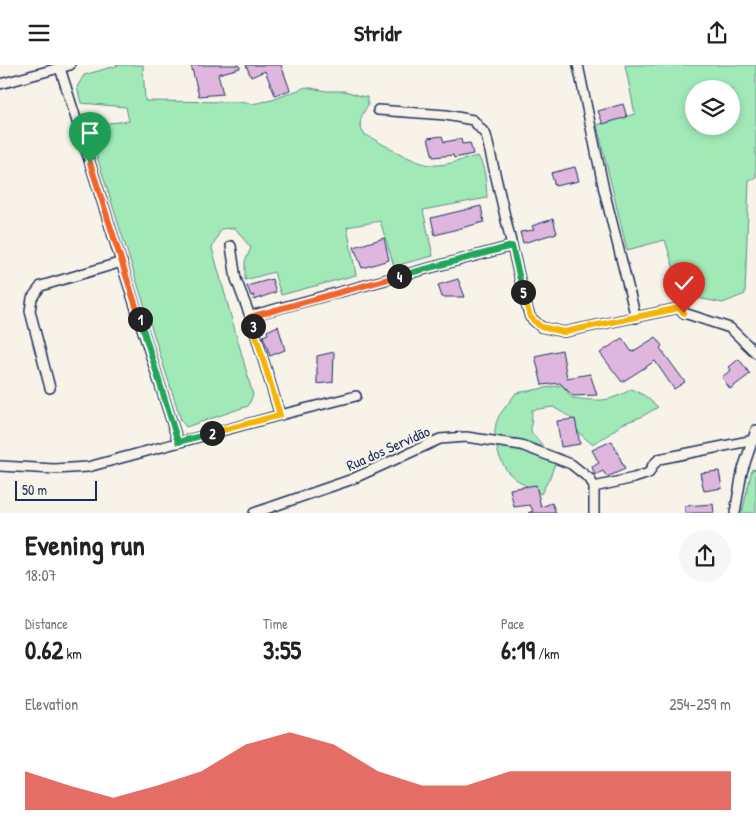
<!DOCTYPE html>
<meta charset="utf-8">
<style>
body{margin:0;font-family:"Patrick Hand",sans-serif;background:#f6f6f6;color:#222;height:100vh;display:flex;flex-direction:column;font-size:19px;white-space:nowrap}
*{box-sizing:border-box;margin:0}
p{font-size:16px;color:#767676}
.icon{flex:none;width:28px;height:28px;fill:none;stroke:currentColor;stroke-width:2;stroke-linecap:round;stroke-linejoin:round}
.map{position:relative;height:448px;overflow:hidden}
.details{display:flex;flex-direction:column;background:#fff;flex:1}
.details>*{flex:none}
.buttons{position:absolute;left:685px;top:15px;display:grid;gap:10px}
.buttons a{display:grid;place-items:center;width:55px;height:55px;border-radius:50%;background:#fff;box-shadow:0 2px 8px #0003;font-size:25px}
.scale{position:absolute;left:15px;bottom:12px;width:82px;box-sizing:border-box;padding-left:5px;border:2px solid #1b2f5e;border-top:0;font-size:14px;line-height:18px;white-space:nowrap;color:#1b2f5e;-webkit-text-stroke:4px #f7f3e8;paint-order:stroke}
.pin{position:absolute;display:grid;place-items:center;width:42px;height:42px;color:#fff;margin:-51px -21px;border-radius:50% 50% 50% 0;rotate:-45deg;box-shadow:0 0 5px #0007}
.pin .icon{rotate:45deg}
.km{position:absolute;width:25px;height:25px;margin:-12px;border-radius:50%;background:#222;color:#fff;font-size:14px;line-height:25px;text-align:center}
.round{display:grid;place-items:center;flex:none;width:52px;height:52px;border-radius:26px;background:#f6f6f6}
.overview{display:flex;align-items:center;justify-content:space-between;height:85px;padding:0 25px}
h1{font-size:28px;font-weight:700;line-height:38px}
.figures{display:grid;grid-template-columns:repeat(3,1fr);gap:8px;height:85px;padding:5px 25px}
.figures div{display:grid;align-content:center}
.figures b{font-size:25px;font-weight:700}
.figures small{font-size:14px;font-weight:400}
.figures p{font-size:14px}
.chart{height:140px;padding:10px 25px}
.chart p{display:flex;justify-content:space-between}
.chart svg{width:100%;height:90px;margin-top:5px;fill:#d93025;opacity:.7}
header{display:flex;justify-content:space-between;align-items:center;height:65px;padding:0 25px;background:#fff;font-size:22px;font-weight:700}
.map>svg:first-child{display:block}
</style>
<header><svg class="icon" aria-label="menu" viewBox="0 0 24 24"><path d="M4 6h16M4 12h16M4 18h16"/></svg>Stridr<svg class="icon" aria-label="share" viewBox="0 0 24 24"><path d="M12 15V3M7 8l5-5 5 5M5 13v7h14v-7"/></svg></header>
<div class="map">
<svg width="756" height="448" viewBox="0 0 756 448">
<rect width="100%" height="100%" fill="#f7f3e8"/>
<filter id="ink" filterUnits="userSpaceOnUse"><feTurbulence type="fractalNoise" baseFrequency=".02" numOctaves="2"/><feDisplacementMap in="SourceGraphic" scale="10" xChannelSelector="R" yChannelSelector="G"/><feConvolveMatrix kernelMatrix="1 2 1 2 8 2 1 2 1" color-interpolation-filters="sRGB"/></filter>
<g filter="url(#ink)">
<g fill="#a1e9b7" stroke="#5e8c8a" fill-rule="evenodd">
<path d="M119,0H143L145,36L239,37L252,39L272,35L306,22L326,26H345L361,31L367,32L368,40C361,51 357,58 364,69C380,77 416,100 432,100C447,101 463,94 478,91C486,104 486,118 487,133L423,145L433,191L394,201L380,156L347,162L356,210L281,230L274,207L245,215V196L251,183L235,163L221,164L212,183L253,330L248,341L186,362L181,355L90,70L99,59L129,56L126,42L81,38L77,22L84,10Z"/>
<path d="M625,0H756V113L749,115L745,229L723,238L682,230L665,175L627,185L597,60L635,49ZM694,24H731V61H694Z"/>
<path d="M562,320L572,333C599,336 607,338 632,324L645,331L658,342L641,352L622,359L608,370L592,379L579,368L570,352L553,342L532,345L531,367L556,396L550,412L541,429C530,423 516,416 508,407C497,392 490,368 499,351C504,343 510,336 516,328Z"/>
<polygon points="752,404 756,405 756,448 742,448"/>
</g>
<g fill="#dfb7de" stroke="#1b2f5e">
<polygon points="191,0 239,0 240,3 218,9 223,29 199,31"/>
<polygon points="246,0 281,0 290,25 275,30 265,6 251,12"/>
<polygon points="623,39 627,52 603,59 598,46"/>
<polygon points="442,71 444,77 461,74 462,79 470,78 473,89 454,93 453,90 433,92 428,73"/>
<polygon points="575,102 579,116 555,121 551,108"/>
<polygon points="481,141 484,157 435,170 431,153"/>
<polygon points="553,154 557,168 523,178 520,167 534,165 532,161"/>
<polygon points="384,173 389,195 362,203 354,182"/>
<polygon points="272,214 276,227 254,235 254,230 251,231 247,221"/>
<polygon points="458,214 465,232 442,232 438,220"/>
<polygon points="278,261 285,285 270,291 263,271 268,269 267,266"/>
<polygon points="656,272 662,281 660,283 685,317 674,324 655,296 622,317 600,288 622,273 632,287"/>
<polygon points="562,285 567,313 590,309 597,330 573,331 560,318 542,320 535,291"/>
<polygon points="334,287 333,317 317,319 317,291"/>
<polygon points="739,294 750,309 730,324 722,312 731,305 729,302"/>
<polygon points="575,354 580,379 561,382 557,356"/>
<polygon points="612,376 625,404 607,412 603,406 595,410 592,402 599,398 592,385"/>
<polygon points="719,406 722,423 704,426 700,408"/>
<polygon points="536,420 541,442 552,438 556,448 528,448 533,446 530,440 514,442 510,424"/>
<polygon points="713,439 714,448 685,448 685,441"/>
</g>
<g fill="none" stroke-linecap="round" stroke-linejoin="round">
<defs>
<g id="street">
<polyline points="61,0 60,3 178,377"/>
<polyline points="578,0 604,125 636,253"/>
<polyline points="0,19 70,0"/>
<polyline points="378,45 446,50 473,55 486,70 524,232 530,252 541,262 564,267 679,243 684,248 730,263 756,288"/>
<polyline points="231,181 236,214 250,251 280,350"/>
<polyline points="250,251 512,181"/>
<polyline points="50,323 30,246 32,233 41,221 122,197"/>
<polyline points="0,401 54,404 88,402 280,350 356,331"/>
<polyline points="254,448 350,415 440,374 466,372 521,380 571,399 590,414 594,422 634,413 649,408 653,400 659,394 754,375"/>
<polyline points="594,448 594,422"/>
<polyline points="735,448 742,407 756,365"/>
</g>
</defs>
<use href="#street" stroke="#1b2f5e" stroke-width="12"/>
<use href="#street" stroke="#f7f3e8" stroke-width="9"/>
</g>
</g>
<g fill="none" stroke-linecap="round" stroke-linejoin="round" filter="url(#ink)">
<defs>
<polyline id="split-1" points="90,98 140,254"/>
<polyline id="split-2" points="140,254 178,377 212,368"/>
<polyline id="split-3" points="212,368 280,350 253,261"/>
<polyline id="split-4" points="253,261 250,252 399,211"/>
<polyline id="split-5" points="399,211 512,181 523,227"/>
<polyline id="split-6" points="523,227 530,252 541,262 564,267 679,243 684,248"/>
</defs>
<use href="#split-1" stroke="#fff" stroke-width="10"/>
<use href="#split-2" stroke="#fff" stroke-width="10"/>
<use href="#split-3" stroke="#fff" stroke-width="10"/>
<use href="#split-4" stroke="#fff" stroke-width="10"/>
<use href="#split-5" stroke="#fff" stroke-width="10"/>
<use href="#split-6" stroke="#fff" stroke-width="10"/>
<use href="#split-1" stroke="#f0652b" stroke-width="6"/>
<use href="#split-2" stroke="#22a559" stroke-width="6"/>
<use href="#split-3" stroke="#f5b400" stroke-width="6"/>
<use href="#split-4" stroke="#f0652b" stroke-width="6"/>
<use href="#split-5" stroke="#22a559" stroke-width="6"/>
<use href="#split-6" stroke="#f5b400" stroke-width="6"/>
</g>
<g text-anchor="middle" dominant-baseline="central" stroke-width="4.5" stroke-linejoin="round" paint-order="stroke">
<g font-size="15" fill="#1b2f5e" stroke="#f7f3e8">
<text transform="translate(388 383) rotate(-24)">Rua dos Servidão</text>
</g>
</g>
</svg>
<div class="buttons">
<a><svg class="icon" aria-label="layers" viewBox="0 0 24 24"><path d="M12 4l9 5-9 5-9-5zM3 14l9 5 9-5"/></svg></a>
</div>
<div class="scale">50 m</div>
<div class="pin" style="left:90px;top:98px;background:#1e9e55"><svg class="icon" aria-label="arrive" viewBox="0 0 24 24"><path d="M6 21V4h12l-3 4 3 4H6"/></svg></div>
<div class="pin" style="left:684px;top:248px;background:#d93025"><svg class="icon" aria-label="check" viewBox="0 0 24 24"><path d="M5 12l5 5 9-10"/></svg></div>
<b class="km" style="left:140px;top:254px">1</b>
<b class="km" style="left:212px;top:368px">2</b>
<b class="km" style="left:253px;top:261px">3</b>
<b class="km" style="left:399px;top:211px">4</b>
<b class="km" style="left:523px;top:227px">5</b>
</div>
<section class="details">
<div class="overview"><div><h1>Evening run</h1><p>18:07</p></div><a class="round"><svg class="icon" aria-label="share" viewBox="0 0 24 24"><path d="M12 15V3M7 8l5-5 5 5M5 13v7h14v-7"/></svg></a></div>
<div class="figures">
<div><p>Distance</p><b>0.62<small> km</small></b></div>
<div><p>Time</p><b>3:55</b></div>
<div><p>Pace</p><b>6:19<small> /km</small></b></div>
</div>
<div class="chart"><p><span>Elevation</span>254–259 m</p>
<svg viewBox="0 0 160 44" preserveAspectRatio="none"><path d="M0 44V25L10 32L20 38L30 32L40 25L50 12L60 6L70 12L80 25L90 32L100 32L110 25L120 25L130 25L140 25L150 25L160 25V44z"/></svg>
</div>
</section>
